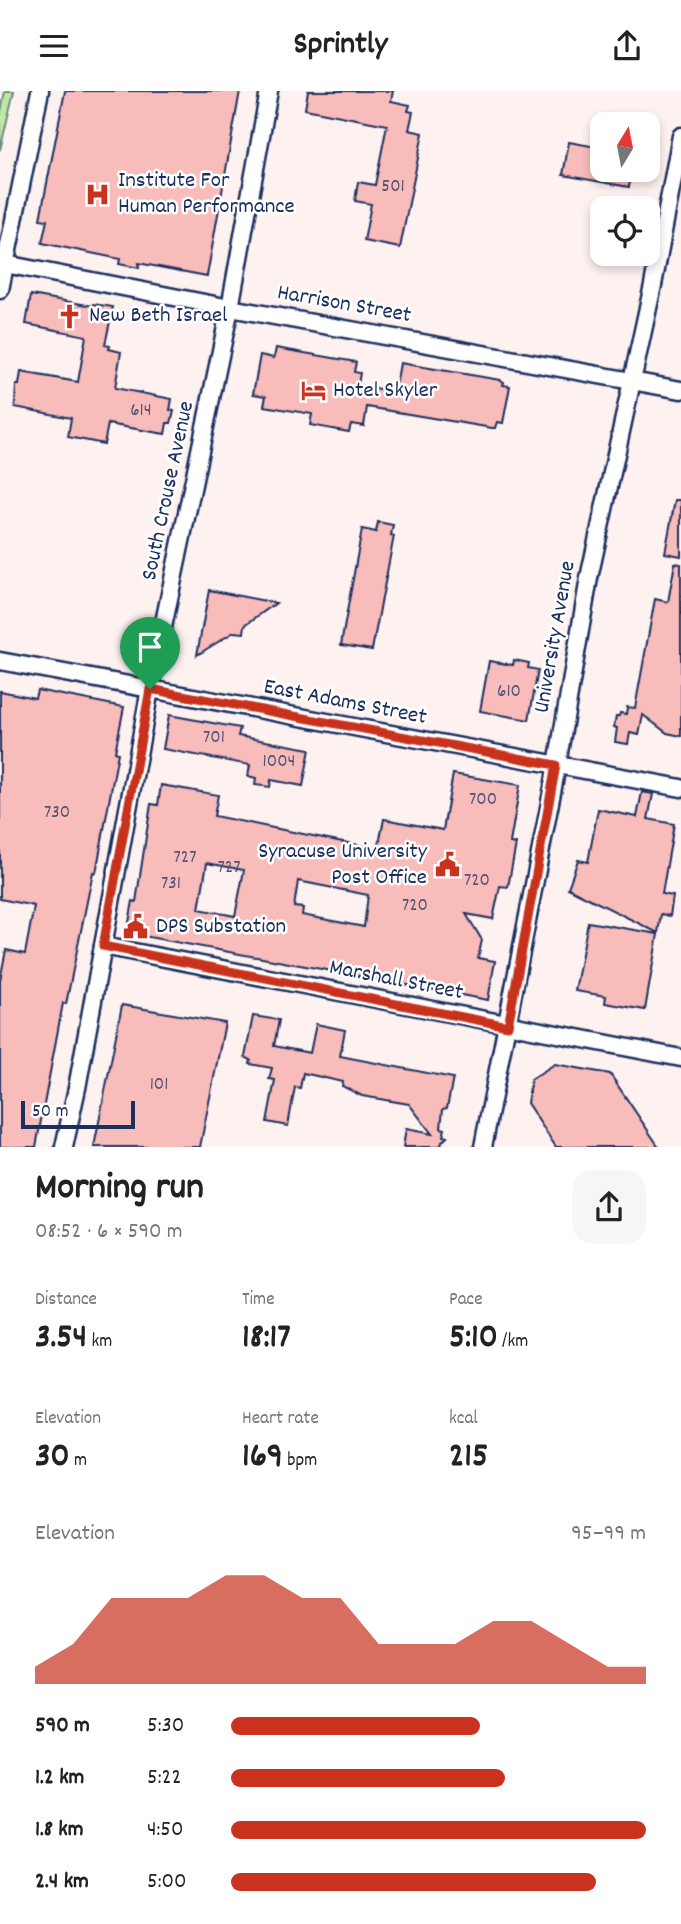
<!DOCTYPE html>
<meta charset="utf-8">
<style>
body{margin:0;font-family:Dekko,sans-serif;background:#f6f6f6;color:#222;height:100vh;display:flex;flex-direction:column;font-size:26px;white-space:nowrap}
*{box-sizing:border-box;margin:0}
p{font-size:23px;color:#767676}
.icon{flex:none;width:38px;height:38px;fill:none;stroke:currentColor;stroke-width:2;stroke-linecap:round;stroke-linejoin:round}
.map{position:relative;height:1056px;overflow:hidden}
.panel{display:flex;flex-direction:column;background:#fff;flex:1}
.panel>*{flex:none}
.needle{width:46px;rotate:10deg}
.controls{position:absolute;left:590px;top:21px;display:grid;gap:14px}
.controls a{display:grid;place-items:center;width:70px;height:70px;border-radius:14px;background:#fff;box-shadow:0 4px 10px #0003;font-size:35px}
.scale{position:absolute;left:21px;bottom:18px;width:114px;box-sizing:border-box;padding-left:7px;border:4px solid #1b2f5e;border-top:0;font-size:19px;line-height:24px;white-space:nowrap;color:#1b2f5e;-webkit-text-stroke:5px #fff;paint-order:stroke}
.pin{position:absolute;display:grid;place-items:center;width:60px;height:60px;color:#fff;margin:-72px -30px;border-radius:50% 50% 50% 0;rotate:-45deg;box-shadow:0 0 7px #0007}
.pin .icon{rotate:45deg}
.round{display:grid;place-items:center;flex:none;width:74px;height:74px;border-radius:21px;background:#f6f6f6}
.overview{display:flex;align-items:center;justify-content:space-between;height:119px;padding:0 35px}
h1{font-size:38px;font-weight:800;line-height:52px}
.figures{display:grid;grid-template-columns:repeat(3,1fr);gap:10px;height:119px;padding:7px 35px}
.figures div{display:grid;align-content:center}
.figures b{font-size:35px;font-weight:800}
.figures small{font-size:19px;font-weight:400}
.figures p{font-size:19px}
.chart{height:196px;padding:14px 35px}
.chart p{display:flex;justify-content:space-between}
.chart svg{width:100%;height:126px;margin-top:7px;fill:#c8321e;opacity:.7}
ul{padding:0 35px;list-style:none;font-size:23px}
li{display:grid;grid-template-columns:112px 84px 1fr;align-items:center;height:52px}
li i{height:18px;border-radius:9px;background:#c8321e}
header{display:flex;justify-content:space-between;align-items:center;height:91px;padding:0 35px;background:#fff;font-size:32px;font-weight:800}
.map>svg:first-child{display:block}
</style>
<header><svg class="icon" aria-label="menu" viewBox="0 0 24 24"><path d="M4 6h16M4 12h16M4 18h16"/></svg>Sprintly<svg class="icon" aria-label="share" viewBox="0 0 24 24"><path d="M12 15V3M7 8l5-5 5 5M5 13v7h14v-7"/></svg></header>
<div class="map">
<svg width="681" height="1056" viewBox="0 0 681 1056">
<rect width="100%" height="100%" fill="#fef2f1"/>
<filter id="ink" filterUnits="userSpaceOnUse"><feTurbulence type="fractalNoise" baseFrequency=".0143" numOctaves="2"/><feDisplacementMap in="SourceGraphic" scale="14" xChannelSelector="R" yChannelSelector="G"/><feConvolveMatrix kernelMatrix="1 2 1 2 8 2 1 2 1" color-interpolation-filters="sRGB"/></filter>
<g filter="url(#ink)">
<polygon fill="#c0e9a4" stroke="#6e8c81" stroke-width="2" points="5,0 14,0 0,59 0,25"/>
<g fill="#f8bcba" stroke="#1b2f5e" stroke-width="2" fill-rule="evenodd">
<polygon points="65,0 240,0 207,185 138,172 139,177 119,173 120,168 42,152 47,129 40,128"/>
<polygon points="308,0 393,0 391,10 410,14 408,20 413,21 409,39 423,42 400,157 364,150 371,113 355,110 358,91 375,94 387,34 305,18"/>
<polygon points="569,51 602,57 602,79 632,79 629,96 563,84"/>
<polygon points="31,204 93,215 94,213 113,216 105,254 110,255 109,258 121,261 115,297 172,308 170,319 174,320 171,332 167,332 165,343 108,333 104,353 68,346 71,327 15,316 16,294 19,294 21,281 78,291 86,245 26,233"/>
<polygon points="276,257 356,271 354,281 360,282 358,294 395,301 400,272 500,289 504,291 503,294 510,295 503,332 497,331 495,337 492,337 367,316 364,335 351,333 349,341 310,334 312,323 264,315 266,305 253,303 260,264 274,267"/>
<polygon points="675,409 681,409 681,465 665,462"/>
<polygon points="378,431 393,434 391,444 394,445 372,559 341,554 362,438 376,441"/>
<polygon points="675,472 681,473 681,645 667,642 643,624 639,644 630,642 628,653 615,651 617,637 614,636 616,625 619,625 620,622 626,623 627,616 635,617 655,508 668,511"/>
<polygon points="209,499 276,512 245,534 244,542 234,541 197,564"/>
<polygon points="514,569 529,572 528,577 538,579 529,629 480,620 489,570 513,574"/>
<polygon points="37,599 124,616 115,661 118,662 96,782 93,781 66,913 63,912 36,1056 0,1056 0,889 6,859 25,863 34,815 0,808 0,600 35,607"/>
<polygon points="169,624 240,637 238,645 310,658 303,695 271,689 270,696 255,694 256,687 248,685 250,674 163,658"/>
<path d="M453,683L520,694L510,752L516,753L508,796L500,795L493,828L466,823L482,849L478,867L495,870L488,909L127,842L133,810L136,811L151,713L158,714L161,694L218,704L214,725L378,758L384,728L443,739ZM207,772L244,779L235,825L199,818ZM298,790L368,804L364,836L302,824L303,817L294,816Z"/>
<polygon points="642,701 653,703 648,728 674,733 662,803 673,805 670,825 661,823 658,842 568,797 578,769 588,771 598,718 637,726"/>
<polygon points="588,831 658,843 645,919 605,912 606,905 575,900"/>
<polygon points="122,914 225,932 200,1056 94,1056"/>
<polygon points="253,925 279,929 274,955 310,962 316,933 345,939 340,965 453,987 447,1017 443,1018 441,1037 445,1038 443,1045 447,1046 442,1051 441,1056 440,1054 437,1056 403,1056 406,1038 432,1043 409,1013 362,1005 342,995 343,991 303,982 300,997 295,996 288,1035 267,1031 275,989 269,988 272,977 250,973 251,969 245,966"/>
<polygon points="555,973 610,983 659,1056 556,1056 527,1012 531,988"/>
</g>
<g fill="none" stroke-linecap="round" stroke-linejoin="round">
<defs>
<g id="minor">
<polyline points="0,172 230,217 681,299"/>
<polyline points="0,199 40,0"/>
<polyline points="0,570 681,697"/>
<polyline points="103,855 681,967"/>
<polyline points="64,1056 77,997 150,598 230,217 269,0"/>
<polyline points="483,1056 554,691 589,487 653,194 681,45"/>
</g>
</defs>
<use href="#minor" stroke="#1b2f5e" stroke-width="21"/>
<use href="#minor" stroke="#fff" stroke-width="16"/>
</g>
</g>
<g fill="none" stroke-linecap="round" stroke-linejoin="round" filter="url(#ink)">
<defs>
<polygon id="route" points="150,598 556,674 508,935 103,855"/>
</defs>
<use href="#route" stroke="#fff" stroke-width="14"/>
<use href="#route" stroke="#c8321e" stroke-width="9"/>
</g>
<defs>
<symbol id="hospital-bare" viewBox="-9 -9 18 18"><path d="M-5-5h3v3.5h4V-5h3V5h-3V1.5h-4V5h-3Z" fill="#c8321e" stroke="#fff" stroke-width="2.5" paint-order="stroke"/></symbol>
<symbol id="church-bare" viewBox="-9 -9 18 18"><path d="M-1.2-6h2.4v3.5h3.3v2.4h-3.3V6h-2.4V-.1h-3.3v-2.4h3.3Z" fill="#c8321e" stroke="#fff" stroke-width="2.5" paint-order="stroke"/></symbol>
<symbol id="hotel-bare" viewBox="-9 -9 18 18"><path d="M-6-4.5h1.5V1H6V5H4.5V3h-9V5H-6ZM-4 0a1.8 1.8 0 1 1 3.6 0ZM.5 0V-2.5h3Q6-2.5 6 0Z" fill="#c8321e" stroke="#fff" stroke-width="2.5" paint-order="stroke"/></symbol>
<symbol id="civic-bare" viewBox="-9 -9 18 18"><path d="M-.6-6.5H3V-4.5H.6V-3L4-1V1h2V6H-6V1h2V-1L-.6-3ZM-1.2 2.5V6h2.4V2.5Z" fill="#c8321e" stroke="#fff" stroke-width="2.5" paint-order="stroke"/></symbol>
</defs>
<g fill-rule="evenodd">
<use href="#hospital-bare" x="80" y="86" width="35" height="35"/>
<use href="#church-bare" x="52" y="208" width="35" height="35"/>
<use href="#hotel-bare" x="296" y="282" width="35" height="35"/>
<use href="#civic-bare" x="430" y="756" width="35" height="35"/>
<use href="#civic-bare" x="118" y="818" width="35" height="35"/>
</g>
<g text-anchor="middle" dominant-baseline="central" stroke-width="5" stroke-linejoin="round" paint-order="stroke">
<g font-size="19" fill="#525275">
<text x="393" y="96">501</text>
<text x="141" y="320">614</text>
<text x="509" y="601">610</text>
<text x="214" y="647">701</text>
<text x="279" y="671">1004</text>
<text x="483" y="709">700</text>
<text x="57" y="722">730</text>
<text x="185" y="767">727</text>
<text x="229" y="777">727</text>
<text x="477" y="790">720</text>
<text x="171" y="793">731</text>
<text x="415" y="815">720</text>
<text x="159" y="994">101</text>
</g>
<g font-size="23" fill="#1b2f5e" stroke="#fff" text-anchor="start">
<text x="118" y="90">Institute For<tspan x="118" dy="26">Human Performance</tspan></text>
<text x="89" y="225">New Beth Israel</text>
<text x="333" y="300">Hotel Skyler</text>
<text x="427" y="761" text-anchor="end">Syracuse University<tspan x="427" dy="26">Post Office</tspan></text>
<text x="156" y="836">DPS Substation</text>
</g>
<g font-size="23" fill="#1b2f5e" stroke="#fff">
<text transform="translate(344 214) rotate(10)">Harrison Street</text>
<text transform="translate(169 400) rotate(-78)">South Crouse Avenue</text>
<text transform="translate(556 546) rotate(-80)">University Avenue</text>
<text transform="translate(345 612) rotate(11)">East Adams Street</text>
<text transform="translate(396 890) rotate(11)">Marshall Street</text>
</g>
</g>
</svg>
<div class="controls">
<a><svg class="needle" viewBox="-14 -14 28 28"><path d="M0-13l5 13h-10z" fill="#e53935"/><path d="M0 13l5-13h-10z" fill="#767676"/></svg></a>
<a><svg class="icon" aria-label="locate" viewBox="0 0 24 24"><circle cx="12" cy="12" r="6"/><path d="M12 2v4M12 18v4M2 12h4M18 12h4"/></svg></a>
</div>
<div class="scale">50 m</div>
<div class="pin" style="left:150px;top:598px;background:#1e9e55"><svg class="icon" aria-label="arrive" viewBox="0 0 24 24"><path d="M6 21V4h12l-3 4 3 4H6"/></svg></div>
</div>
<section class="panel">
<div class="overview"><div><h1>Morning run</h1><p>08:52 · 6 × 590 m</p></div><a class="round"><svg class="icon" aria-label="share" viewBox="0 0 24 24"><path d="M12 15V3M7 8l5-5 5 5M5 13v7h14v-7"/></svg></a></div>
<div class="figures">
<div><p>Distance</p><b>3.54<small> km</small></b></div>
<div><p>Time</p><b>18:17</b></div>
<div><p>Pace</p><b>5:10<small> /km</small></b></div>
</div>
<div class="figures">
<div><p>Elevation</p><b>30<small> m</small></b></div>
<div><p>Heart rate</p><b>169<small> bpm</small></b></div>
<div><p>kcal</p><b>215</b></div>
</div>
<div class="chart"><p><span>Elevation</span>95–99 m</p>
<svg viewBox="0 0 160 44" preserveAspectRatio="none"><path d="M0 44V38L10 30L20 14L30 14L40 14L50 6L60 6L70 14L80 14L90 30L100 30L110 30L120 22L130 22L140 30L150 38L160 38V44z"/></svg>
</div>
<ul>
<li><b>590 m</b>5:30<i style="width:60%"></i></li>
<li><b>1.2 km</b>5:22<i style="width:66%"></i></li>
<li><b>1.8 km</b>4:50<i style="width:100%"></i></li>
<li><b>2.4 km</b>5:00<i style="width:88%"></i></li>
</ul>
</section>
